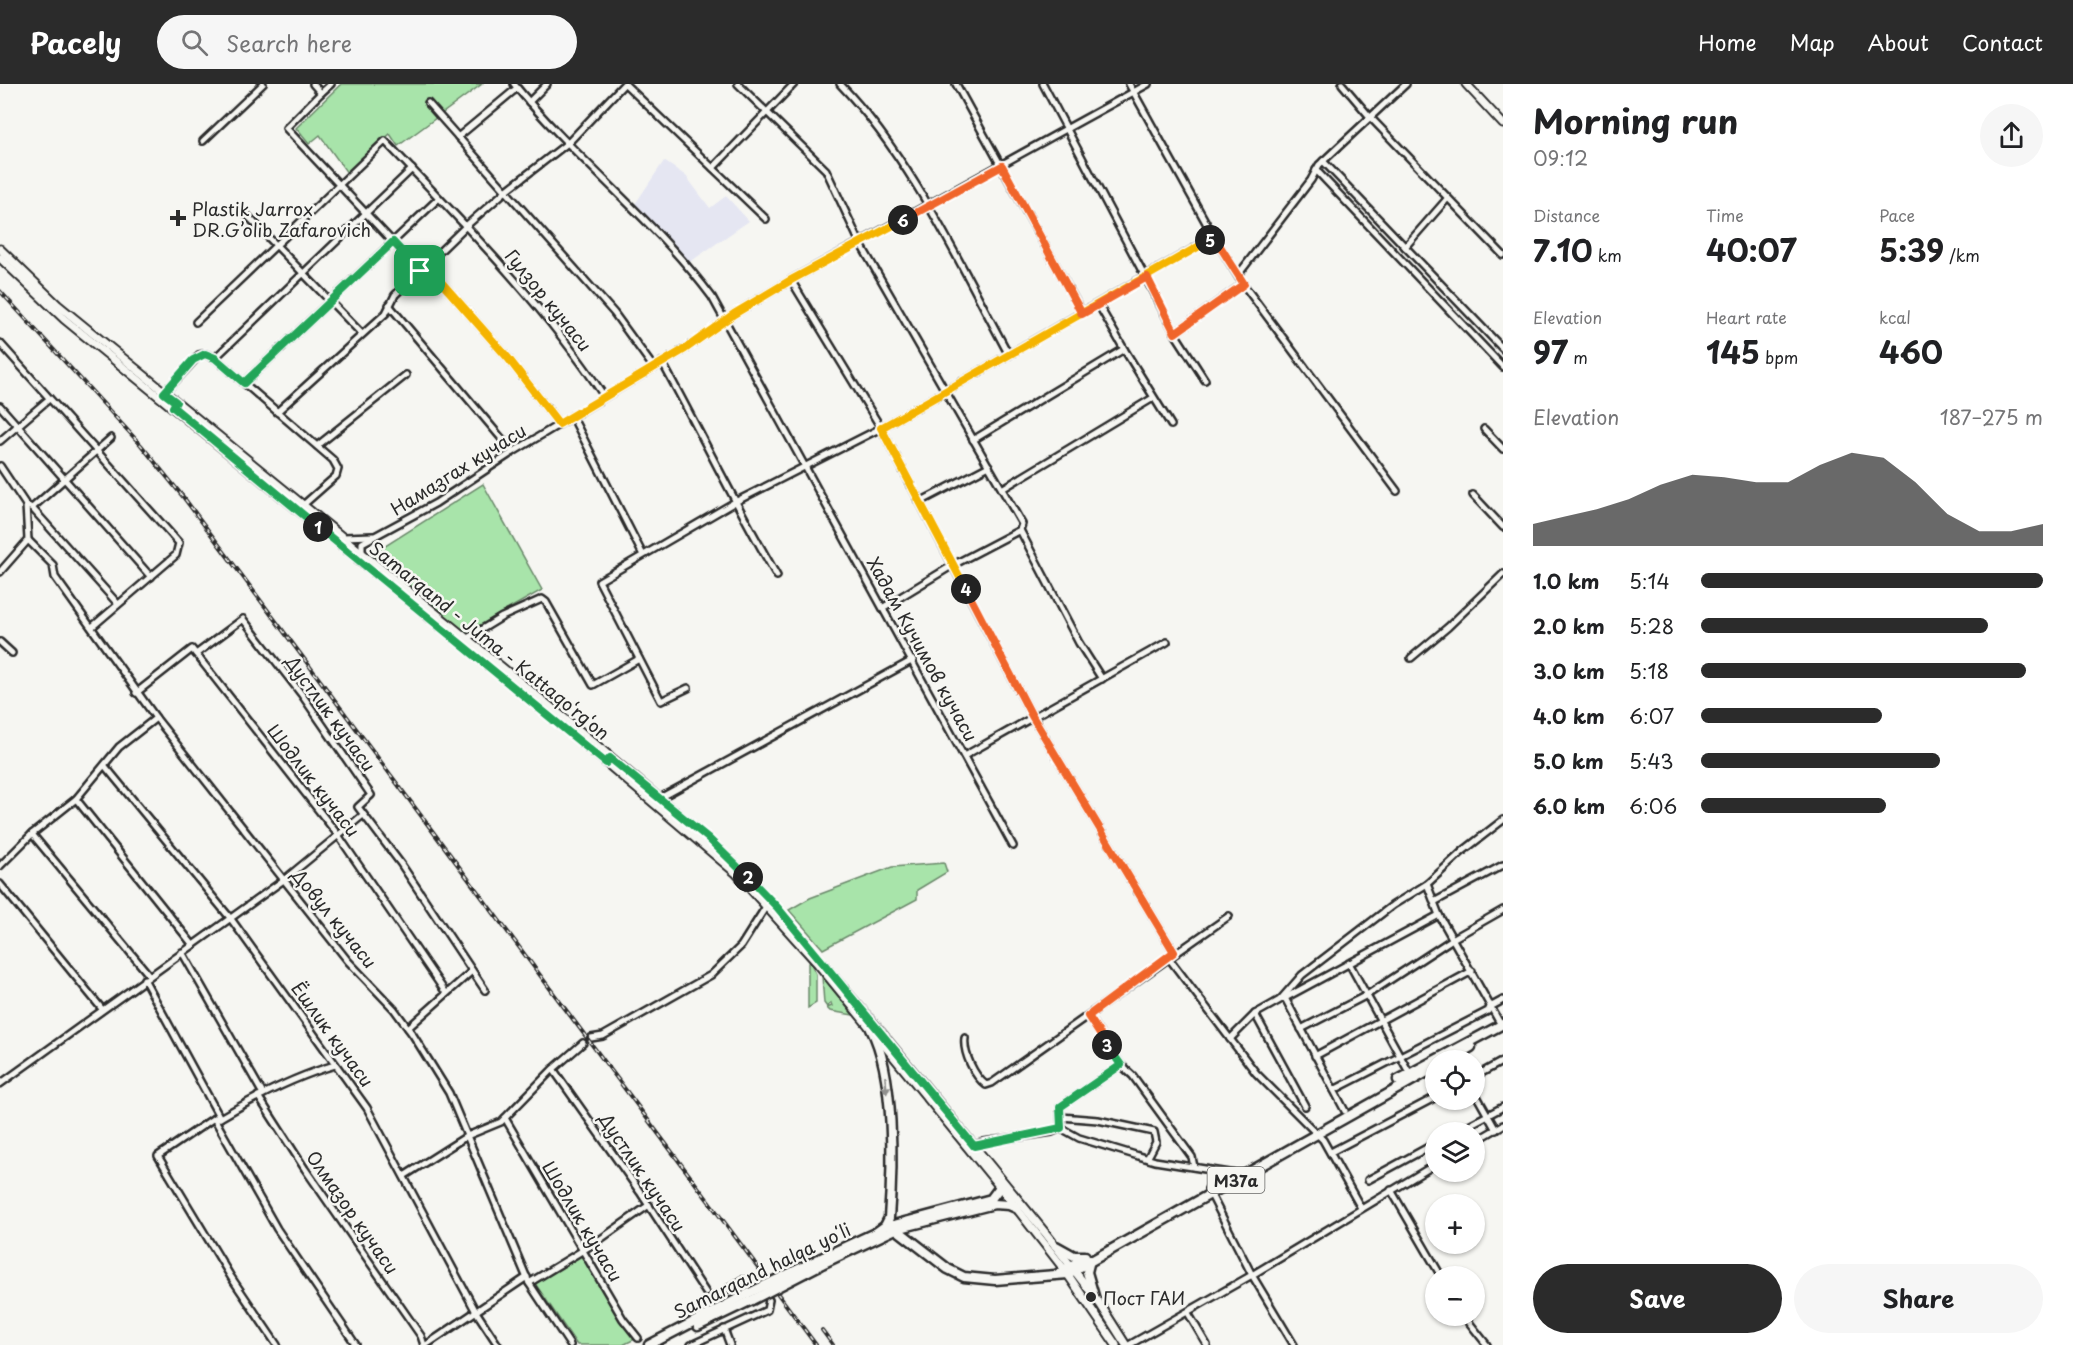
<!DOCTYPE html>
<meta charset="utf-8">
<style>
body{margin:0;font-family:"Playpen Sans",sans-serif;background:#f6f6f6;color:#202124;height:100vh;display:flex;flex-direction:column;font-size:22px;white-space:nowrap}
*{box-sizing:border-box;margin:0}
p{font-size:20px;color:#757577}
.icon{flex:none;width:33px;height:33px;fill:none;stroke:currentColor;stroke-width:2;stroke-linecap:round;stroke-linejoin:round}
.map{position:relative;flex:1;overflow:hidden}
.drawer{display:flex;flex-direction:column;background:#fff;width:570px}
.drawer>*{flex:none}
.controls{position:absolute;left:1425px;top:966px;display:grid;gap:12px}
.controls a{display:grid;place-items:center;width:60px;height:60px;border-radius:50%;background:#fff;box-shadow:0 2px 4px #0004;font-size:30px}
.pin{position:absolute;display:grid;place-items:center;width:51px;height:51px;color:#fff;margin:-26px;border-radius:12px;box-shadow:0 3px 9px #0006}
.km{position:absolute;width:30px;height:30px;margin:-15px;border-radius:50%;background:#222;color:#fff;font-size:16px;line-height:30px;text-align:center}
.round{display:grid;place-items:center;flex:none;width:63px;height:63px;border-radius:32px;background:#f6f6f6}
.summary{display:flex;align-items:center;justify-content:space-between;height:102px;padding:0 30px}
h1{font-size:33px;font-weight:700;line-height:45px}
.figures{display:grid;grid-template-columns:repeat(3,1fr);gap:9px;height:102px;padding:6px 30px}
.figures div{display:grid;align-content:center}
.figures b{font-size:30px;font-weight:700}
.figures small{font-size:16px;font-weight:400}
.figures p{font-size:16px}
.chart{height:168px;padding:12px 30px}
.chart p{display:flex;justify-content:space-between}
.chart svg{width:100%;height:108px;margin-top:6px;fill:#2b2b2b;opacity:.7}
.button{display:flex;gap:12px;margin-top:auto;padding:12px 30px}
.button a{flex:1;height:69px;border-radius:36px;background:#2b2b2b;color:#fff;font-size:24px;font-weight:700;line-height:69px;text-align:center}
.button a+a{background:#f6f6f6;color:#202124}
ul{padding:0 30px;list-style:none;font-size:20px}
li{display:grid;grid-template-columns:96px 72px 1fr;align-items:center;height:45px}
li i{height:15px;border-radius:8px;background:#2b2b2b}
header{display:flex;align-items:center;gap:36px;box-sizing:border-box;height:84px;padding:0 30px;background:#2b2b2b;color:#fff}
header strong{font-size:28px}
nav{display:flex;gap:33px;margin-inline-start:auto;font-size:21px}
.search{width:420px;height:54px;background:#f6f6f6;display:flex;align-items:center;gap:15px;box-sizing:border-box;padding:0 21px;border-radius:33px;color:#757577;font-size:22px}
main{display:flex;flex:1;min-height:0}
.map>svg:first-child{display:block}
</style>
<header>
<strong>Pacely</strong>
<div class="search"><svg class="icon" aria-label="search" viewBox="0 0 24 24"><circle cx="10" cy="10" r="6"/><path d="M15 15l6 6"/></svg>Search here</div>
<nav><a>Home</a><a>Map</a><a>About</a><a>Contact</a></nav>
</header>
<main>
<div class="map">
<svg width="1503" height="1261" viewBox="0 0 1503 1261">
<rect width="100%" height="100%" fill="#f6f6f2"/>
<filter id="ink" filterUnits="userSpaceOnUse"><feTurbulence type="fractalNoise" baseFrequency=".0167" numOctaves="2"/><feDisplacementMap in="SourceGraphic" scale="12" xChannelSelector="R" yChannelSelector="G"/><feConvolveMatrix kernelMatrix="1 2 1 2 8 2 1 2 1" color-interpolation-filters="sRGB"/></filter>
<g filter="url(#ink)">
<polygon fill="#e5e6f2" points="664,77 686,92 710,124 726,112 749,137 687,180 633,123"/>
<g fill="#a8e4aa" stroke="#6a886a" stroke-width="1.5">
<polygon points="341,0 482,0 398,62 390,50 347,89 320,51 309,60 296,44"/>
<polygon points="483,400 542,506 466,549 371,471"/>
<polygon points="944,779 947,788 917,806 917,815 823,865 789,826 810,814 892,783"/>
<polygon points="810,878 816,890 816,919 808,924 808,879"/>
<polygon points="822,892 853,931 830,927 827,924 832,922 831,919 827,923 824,919"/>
<polygon points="581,1168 635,1255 623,1261 577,1261 534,1198"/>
</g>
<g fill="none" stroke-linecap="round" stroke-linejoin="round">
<defs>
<g id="minor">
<polyline points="313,0 321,9 331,0"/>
<path d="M514,0C575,75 654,135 712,213L1013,762"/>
<polyline points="625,0 766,135"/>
<polyline points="738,0 826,86 860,159 1022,440 1020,446 1079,559 1102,595"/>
<path d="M840,0C913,76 959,179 1009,271"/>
<polyline points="956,0 1082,229"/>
<polyline points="1043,0 1176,251 1205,296"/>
<polyline points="1129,0 1214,153 1243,200 1397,407"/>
<polyline points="1342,0 1370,33 1503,171"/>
<polyline points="321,9 286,44 420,187"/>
<polyline points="529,18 547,0"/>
<polyline points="428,19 614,229 654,284"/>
<polyline points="458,53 517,4"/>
<polyline points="203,57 263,0"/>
<polyline points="1323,77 1503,265"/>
<polyline points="713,84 794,0"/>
<polyline points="1316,86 1503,283"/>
<polyline points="241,125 362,250"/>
<polyline points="1405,163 1447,115"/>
<polyline points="426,181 508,274 559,340"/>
<polyline points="1238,191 1311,96 1319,81 1406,0"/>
<polyline points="791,196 881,344 1032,632 1174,868"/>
<polyline points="1098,220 1124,265"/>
<polyline points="389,221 513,368"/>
<path d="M196,238L385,57C462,138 542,218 604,312"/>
<polyline points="1175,249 1243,200"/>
<polyline points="0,259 179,459 176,471 92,543"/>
<polyline points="215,274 412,85"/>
<path d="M662,278C701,349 736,422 777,492"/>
<polyline points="244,299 439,114"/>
<polyline points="164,309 199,271 205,270 215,274 333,376 338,385 336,392 302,422"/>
<polyline points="0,322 151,493"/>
<polyline points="277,328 386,229 395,211 466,142 507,106 569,58 624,0"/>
<polyline points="572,332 643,471"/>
<polyline points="1484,345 1503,365"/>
<polyline points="973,356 1124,265 1171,341"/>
<polyline points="0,357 49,315"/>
<polyline points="317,362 406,291"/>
<polyline points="0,382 26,421 28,456"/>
<polyline points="1002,405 1153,314"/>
<polyline points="1473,411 1503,443"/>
<polyline points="920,418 989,382"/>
<polyline points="26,421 32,424 111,354"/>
<polyline points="32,424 118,520"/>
<polyline points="343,453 373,452"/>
<polyline points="28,456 53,481 55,493 156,634 348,877 394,925 413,951 449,1009 529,1199 570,1261"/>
<polyline points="362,470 362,459 436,419 513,368 685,265 734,230 791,196 1148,0"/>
<polyline points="0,488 28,456"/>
<polyline points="884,523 953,481 1020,446"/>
<polyline points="466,555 502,533 542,515 546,518 593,601 639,575"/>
<polyline points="0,558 12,569"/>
<polyline points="196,570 243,535 302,611 371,711 358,723 401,780 485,906"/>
<polyline points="1411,574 1448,543 1503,490"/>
<polyline points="688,604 661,617 599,497 735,418 881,344 1214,153"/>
<polyline points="136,609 192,565 338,751 446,909"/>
<polyline points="156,634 119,663 76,715 193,861"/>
<polyline points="964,672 1167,558"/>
<polyline points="105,682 231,835 367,1024 475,1226 498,1261"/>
<polyline points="660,714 913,576"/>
<polyline points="76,715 32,750 149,891"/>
<polyline points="0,782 32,750"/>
<polyline points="0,800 102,925"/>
<polyline points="1427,800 1439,831 1501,941"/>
<polyline points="1434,818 1503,781"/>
<polyline points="182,868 263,1010"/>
<polyline points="1168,873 1256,989 1323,1056 1361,1124"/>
<polyline points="1349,879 1410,990"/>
<polyline points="144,895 220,1034"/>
<polyline points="1285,914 1439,831"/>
<polyline points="1281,915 1285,914 1345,1027"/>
<polyline points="1492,922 1503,916"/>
<polyline points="1255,930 1305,1022"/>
<polyline points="1088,932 1121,981 1133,992 1192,1073 1194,1083"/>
<polyline points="408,944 472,887"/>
<polyline points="1301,945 1367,911 1454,854 1503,826"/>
<polyline points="591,954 603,952 711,891 741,862 767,821"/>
<path d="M965,954C963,969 974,992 986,1001L992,999L1229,832"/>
<polyline points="1230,955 1255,930 1280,916 1302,891 1393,821 1427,800 1463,767 1503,736"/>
<polyline points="1315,972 1472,887"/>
<polyline points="553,985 640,1108 706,1209"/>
<polyline points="1474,993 1503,977"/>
<polyline points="0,1000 285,795 363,731"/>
<polyline points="1334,1006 1488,927 1491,921"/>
<polyline points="1474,1007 1496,1046"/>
<polyline points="258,1012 305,1085 421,1252 424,1261"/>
<polyline points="1061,1033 1098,1036 1154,1048 1156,1058 1148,1073"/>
<polyline points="214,1034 277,1145 356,1261"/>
<polyline points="505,1034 623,1235 638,1254"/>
<polyline points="1061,1044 1079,1054 1155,1077 1236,1090"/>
<polyline points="1456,1048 1503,1023"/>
<polyline points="1474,1058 1503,1041"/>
<polyline points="974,1062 984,1058 1052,1048 1061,1044 1060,1023 1121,981"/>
<polyline points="1331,1068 1436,1013"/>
<polyline points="404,1092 467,1052 501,1038 551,987 583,959"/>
<polyline points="1368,1096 1436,1059"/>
<polyline points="1208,1105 1252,1191 1294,1261"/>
<polyline points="1391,1106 1441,1192"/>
<polyline points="529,1199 595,1159 649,1121"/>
<polyline points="1188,1229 1207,1261"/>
<polyline points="1464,1232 1487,1261"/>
<polyline points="724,1245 730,1261"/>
<path d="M277,1261L231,1193L158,1072L214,1034H220C257,1012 294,993 335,981"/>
<polyline points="426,1261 527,1193"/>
<polyline points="691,1261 767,1226 769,1216 752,1196 742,1196 728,1205"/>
<polyline points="1129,1261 1252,1191 1436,1080"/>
</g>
<g id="major">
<polyline points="1466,0 1503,40"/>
<polyline points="0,165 58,221 580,647 707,755 751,796 881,948 1047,1151 1100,1220 1126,1261"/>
<polyline points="0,174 64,235 570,648 736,789 818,880 1000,1103 1064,1185 1116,1261"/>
</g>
<g id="highway">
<path d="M871,945C895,990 893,1083 889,1134L885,1142L874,1150"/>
<polyline points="1448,976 1471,963"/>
<polyline points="1398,996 1503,940"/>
<polyline points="891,1141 948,1185 964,1193 995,1196 1068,1190 1436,983"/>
<polyline points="890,1142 991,1115 1000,1103"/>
<polyline points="1056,1162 1074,1172 1085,1172"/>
<polyline points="817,1176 875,1149"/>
<polyline points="1090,1176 1087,1188 1094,1212"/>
<polyline points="820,1181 896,1145 994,1120 1009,1121 1016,1124"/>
<polyline points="1059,1189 1084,1174"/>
<polyline points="698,1242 752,1216"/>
<polyline points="649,1261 749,1209"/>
</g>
</defs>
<use href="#minor" stroke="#2b2b2b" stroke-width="10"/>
<use href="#major" stroke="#2b2b2b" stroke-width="11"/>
<use href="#highway" stroke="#2b2b2b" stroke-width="13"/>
<use href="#minor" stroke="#f6f6f2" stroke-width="5"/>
<use href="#major" stroke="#f6f6f2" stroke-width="7"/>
<use href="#highway" stroke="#f6f6f2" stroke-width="8"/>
<defs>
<g id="rail">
<polyline points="0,207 141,361 184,414 816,1261"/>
<polyline points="822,1246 833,1261"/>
</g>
</defs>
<use href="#rail" stroke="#2b2b2b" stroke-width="4"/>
<use href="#rail" stroke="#f6f6f2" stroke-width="1.5" stroke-dasharray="4.5" stroke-linecap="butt"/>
<defs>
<g id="highway-bridge">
<polyline points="749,1209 817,1176"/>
<polyline points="752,1216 820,1181"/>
</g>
</defs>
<use href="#highway-bridge" stroke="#2b2b2b" stroke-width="13" stroke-linecap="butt"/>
<use href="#highway-bridge" stroke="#f6f6f2" stroke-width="8"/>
</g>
<defs><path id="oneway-solid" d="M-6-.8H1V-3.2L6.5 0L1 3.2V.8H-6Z" transform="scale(1.5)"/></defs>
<use fill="#90908e" href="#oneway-solid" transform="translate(886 1001) rotate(85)"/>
</g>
<g fill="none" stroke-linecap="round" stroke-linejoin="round" filter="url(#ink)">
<defs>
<polyline id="split-1" points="318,443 173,323 176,318 164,309 193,276 205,270 215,274 244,299 393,158 420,187"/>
<polyline id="split-2" points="318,443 606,679 610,674 708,754 748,793"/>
<polyline id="split-3" points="748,793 777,823 974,1062 1061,1044 1060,1023 1121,981 1107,961"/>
<polyline id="split-4" points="966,505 1032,632 1174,868 1088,932 1107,961"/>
<polyline id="split-5" points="966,505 881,344 1210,156"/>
<polyline id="split-6" points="903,136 1002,82 1082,230 1147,193 1175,249 1244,200 1214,153 1210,156"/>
<polyline id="split-7" points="420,187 426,181 508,274 559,340 685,265 734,230 791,196 903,136"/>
</defs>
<use href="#split-1" stroke="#fff" stroke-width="12"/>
<use href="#split-2" stroke="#fff" stroke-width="12"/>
<use href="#split-3" stroke="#fff" stroke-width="12"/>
<use href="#split-4" stroke="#fff" stroke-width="12"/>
<use href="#split-5" stroke="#fff" stroke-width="12"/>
<use href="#split-6" stroke="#fff" stroke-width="12"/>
<use href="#split-7" stroke="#fff" stroke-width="12"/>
<use href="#split-1" stroke="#22a559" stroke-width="8"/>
<use href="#split-2" stroke="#22a559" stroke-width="8"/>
<use href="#split-3" stroke="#22a559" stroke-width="8"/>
<use href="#split-4" stroke="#f0652b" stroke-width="8"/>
<use href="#split-5" stroke="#f5b400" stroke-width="8"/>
<use href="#split-6" stroke="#f0652b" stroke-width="8"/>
<use href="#split-7" stroke="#f5b400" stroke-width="8"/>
</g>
<g fill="#2b2b2b" stroke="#f6f6f2" stroke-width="2">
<path d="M175 125h6v6h6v6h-6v6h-6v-6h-6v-6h6z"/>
<circle cx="1091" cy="1213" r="6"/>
</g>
<g text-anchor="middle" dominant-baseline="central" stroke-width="5" stroke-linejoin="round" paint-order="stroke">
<rect fill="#f6f6f2" stroke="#686867" stroke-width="1.5" x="1207.5" y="1083" width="57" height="26" rx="4.5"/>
<g font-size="16" font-weight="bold" fill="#2b2b2b">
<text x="1236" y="1096">M37a</text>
</g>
<g font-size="18" fill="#2b2b2b" stroke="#f6f6f2" text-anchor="start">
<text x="192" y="124">Plastik Jarrox<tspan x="192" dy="21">DR.G’olib Zafarovich</tspan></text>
<text x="1103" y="1213">Пост ГАИ</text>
</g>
<g font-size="18" fill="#2b2b2b" stroke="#f6f6f2">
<text transform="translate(549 216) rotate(51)">Гулзор кучаси</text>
<text transform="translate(458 385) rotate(-32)">Намазгах кучаси</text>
<text transform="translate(490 556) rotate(39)">Samarqand - Juma - Kattaqo‘rg‘on</text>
<text transform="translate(923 565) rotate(61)">Хадам Кучимов кучаси</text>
<text transform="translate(331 629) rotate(54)">Дустлик кучаси</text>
<text transform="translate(314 696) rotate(52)">Шодлик кучаси</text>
<text transform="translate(335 834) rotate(51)">Довул кучаси</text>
<text transform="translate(333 950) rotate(54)">Ёшлик кучаси</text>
<text transform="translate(643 1088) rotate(56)">Дустлик кучаси</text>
<text transform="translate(353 1128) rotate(55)">Олмазор кучаси</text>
<text transform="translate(583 1137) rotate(59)">Шодлик кучаси</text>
<text transform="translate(762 1186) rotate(-26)">Samarqand halqa yoʻli</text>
</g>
</g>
</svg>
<div class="controls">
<a><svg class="icon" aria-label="locate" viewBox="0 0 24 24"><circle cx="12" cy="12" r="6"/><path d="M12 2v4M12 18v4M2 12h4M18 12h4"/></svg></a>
<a><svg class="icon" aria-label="layers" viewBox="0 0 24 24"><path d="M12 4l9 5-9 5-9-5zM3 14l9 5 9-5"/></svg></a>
<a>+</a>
<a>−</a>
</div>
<div class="pin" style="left:420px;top:187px;background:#1e9e55"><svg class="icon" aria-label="arrive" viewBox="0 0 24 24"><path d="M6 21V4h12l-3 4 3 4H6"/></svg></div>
<b class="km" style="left:318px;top:443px">1</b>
<b class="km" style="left:748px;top:793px">2</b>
<b class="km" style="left:1107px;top:961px">3</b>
<b class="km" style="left:966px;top:505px">4</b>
<b class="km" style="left:1210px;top:156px">5</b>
<b class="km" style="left:903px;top:136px">6</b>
</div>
<section class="drawer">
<div class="summary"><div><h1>Morning run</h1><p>09:12</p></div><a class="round"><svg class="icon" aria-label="share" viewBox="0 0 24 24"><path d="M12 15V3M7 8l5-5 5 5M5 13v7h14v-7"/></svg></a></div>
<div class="figures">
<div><p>Distance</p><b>7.10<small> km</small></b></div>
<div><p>Time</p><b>40:07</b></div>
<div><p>Pace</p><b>5:39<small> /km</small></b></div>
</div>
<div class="figures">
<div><p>Elevation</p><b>97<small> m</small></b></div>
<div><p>Heart rate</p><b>145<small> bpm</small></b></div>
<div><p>kcal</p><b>460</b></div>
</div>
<div class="chart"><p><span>Elevation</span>187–275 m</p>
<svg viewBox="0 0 160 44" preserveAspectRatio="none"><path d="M0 44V35L10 32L20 29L30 25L40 19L50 15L60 16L70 18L80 18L90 11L100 6L110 8L120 18L130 31L140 38L150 38L160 35V44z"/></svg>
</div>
<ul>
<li><b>1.0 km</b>5:14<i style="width:100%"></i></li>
<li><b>2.0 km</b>5:28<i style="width:84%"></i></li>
<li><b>3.0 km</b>5:18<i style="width:95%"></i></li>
<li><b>4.0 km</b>6:07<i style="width:53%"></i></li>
<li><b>5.0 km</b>5:43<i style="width:70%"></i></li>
<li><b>6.0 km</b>6:06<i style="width:54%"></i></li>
</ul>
<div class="button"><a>Save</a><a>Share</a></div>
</section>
</main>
